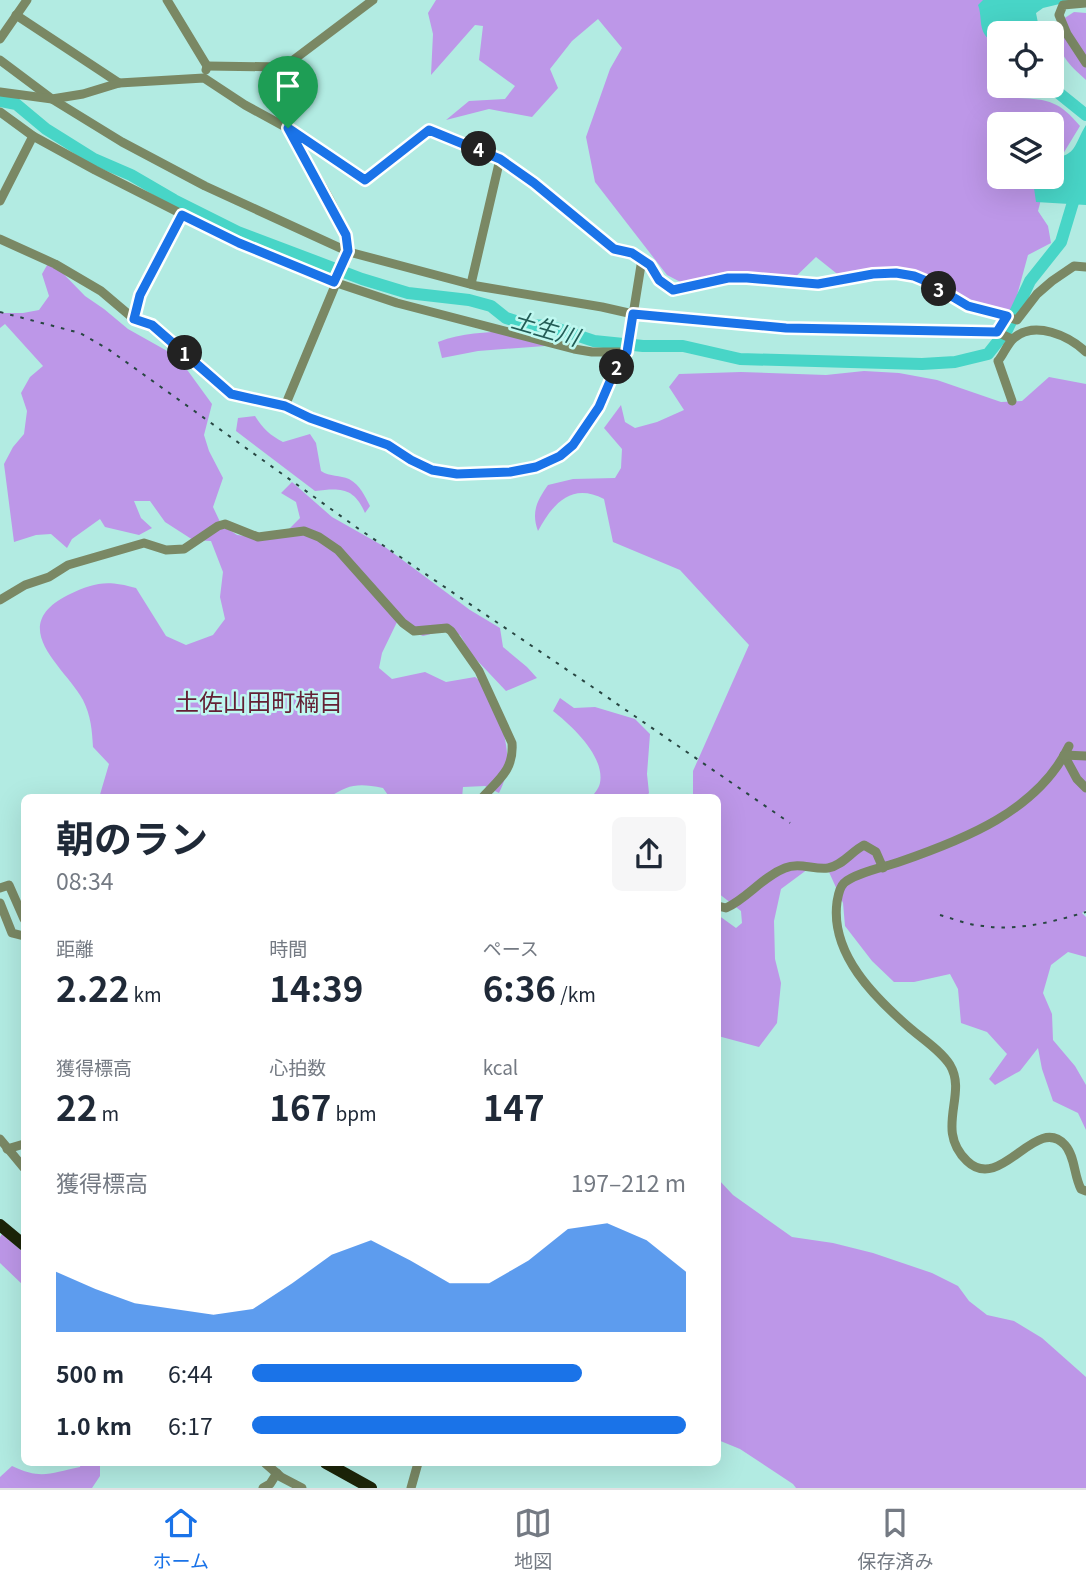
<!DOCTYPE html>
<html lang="ja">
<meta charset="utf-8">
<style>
body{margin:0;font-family:Georgia,"Noto Sans JP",serif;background:#f6f6f7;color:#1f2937;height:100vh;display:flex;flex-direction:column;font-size:26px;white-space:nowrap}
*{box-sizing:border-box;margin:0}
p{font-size:23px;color:#747a83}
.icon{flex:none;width:38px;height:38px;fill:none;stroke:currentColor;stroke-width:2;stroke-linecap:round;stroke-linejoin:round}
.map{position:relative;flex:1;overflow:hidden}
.details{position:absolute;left:21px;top:794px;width:700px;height:672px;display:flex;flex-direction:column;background:#fff;border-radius:10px;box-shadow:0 7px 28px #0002}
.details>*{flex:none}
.controls{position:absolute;left:987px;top:21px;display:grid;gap:14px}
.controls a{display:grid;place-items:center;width:77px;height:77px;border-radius:10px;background:#fff;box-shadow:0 7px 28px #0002;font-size:35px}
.pin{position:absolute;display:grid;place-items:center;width:60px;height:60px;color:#fff;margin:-72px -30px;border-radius:50% 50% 50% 0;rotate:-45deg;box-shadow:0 0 7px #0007}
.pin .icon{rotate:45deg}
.km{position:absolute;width:35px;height:35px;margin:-18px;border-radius:50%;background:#222;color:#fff;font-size:19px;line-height:35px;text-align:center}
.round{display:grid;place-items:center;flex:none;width:74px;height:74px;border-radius:10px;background:#f6f6f7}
.summary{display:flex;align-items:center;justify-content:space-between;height:119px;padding:0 35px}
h1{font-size:38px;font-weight:700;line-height:52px}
.metrics{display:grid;grid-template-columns:repeat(3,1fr);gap:10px;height:119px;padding:7px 35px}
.metrics div{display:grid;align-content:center}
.metrics b{font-size:35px;font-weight:700}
.metrics small{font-size:19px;font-weight:400}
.metrics p{font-size:19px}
.chart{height:196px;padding:14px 35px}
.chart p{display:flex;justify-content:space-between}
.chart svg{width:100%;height:126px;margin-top:7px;fill:#1a73e8;opacity:.7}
ul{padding:0 35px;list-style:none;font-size:23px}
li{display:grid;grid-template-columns:112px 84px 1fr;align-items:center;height:52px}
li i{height:18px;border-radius:9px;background:#1a73e8}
.tabs{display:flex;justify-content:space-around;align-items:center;height:98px;border-top:2px solid #e0e1e3;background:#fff;font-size:19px;color:#747a83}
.tabs a{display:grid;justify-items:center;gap:4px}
.tabs .selected{color:#1a73e8}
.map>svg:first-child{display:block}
</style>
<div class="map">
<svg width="1086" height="1488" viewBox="0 0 1086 1488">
<rect width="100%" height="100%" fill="#b2ebe2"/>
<g fill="#bd97e8">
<path d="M436,0H996L993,50L999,62V86H1012L1018,98C1049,99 1060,102 1080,126L1052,172V124H999V177H1049L1045,184L1038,211L1048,226L1051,243L1028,255L1012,314L983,312L926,280L889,268L846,281L816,257L786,286L758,273L690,287L667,275L595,182L586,137L610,69L622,48L598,19L572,41L550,69L558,88L532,117L489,109L446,120L469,101L505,99L515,86L479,60L483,26L475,25L431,75L433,34L428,13Z"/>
<path d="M1074,12L1086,13V80C1065,61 1056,52 1057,23Z"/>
<path d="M50,260L85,296L104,309L128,329L169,352L188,371L212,404L204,435L209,451L223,478L213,507L221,524L237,535L255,537L285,533L300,518L296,502L281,493L292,482L332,517L385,547L470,610L500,628L503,647L527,667L537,678L506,691L472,655L460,635L443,631L423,636L406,629L397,622L382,653L379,668L392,679L425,672L446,682L475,677C486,684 488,692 493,703C505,733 515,762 499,793L485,786L463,787L462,798H390L383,788C358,783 349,784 328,798H99L109,764L93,747C92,730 91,716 83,700C65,667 5,627 68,595C95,582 107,580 136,588L166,636L186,645L213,635L225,619L220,597L223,572L211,541L193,540L165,522L150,501H134L141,518L152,528L139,535L105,527L100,519L72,539L67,548L51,534L36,535L14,542L4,464L13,447L24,434L27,411L21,393L30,377L43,366L5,324L0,328V313H23L39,310L49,296L42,274Z"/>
<path d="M523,330L535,332L546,342L545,346L478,351L442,358L438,342C467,331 493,333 523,330Z"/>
<path d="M864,371L899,373L937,380L1001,402L1022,401L1049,377L1086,384V910L1082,913L1086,917V957L1068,952L1051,965L1043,993L1052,1014L1053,1040L1075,1066L1086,1085V1130L1078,1113L1053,1101L1042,1069L1038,1048L1020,1071L995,1085L989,1079L1007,1054L987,1032L961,1023L958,989L950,974L914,982H894L872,961L845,926L843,903L829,872L808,869L781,889L774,921L775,959L781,983L777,1023L759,1047L718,1036V915L736,928L742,923L741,911L718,893V798H693V771L749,645L680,570L613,542L604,499C572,482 553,503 538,531C531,512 537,501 548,485L573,479L615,478L621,468L622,449L604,428L621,405L625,422L635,428L657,422L684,410L669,387L679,374L741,372L826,375Z"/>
<path d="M255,416C263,429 270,435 283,442L310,434L316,443L321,471C330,477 340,475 349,479C360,485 365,496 370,506L365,513C354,487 340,488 315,491L236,431L238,418Z"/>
<path d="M560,698L574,708L595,707L635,719L650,734L647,774L649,793L645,798H591C594,794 599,788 600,783C605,756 572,726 553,711Z"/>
<polygon points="718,1179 733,1195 792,1237 833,1243 873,1253 932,1273 958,1286 969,1301 987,1315 1014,1321 1042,1338 1086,1377 1086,1488 796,1488 793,1484 740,1449 718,1440"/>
<polygon points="2,1234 24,1253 24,1286 0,1263 0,1237"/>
<path d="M81,1463H100V1476L92,1488H0V1477L12,1466C41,1480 51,1473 80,1467Z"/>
</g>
<g fill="#48d5c7">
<path d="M983,0H1076L1043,8L1036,13L1040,33H999V54C996,44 991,43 985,35C979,27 982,15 978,5Z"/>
<path d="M1086,125V205L1036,202L1034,188L1041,177H1052V158C1077,156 1074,144 1086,125Z"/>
</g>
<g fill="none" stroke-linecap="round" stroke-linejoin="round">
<g stroke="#48d5c7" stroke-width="12">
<polyline points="1050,86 1086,115"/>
<polyline points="0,101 16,104 46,129 94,159 131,175 174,200 238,232 362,279 408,293 469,300 491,306 506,318 528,325 549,326 594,341 643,346 683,346 740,359 922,364 955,362 988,354 1007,330 1030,281 1061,242 1077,189"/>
</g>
<g stroke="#7a8864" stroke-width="9">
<polyline points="167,0 207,66 206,70"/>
<polyline points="1086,3 1063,5 1059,15 1067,34 1086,63"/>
<polyline points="16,15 119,83"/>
<polyline points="0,39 27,0"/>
<polyline points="0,60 52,99 122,142 205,186 349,252 477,286 602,307 633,314 786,328 997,332"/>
<polyline points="207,66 284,67 373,0"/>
<polyline points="0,92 52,99 83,94 119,83 204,78 245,105 300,135 365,180 429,130 500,159 534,183 614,249 632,253 650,265 659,280 673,290 728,278 746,278 818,284 873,274 896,273 914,276 926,281 968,306 1017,320 1037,294 1052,281 1074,266 1086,267"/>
<polyline points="0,112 33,136 95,170 239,243 334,282 397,303 574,349 592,352 627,352"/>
<polyline points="0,201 33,136"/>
<polyline points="0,239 55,264 101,291 134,319 152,325 231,394 285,406 310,418 388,445 411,460 432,469 457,474 510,472 536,467 560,456 573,445 599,407 617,365 627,352 642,259"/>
<polyline points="471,284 500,159"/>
<polyline points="1007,316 997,332 1012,339"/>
<polyline points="134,319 140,295 182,215"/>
<path d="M1012,401L998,361C1004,354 1007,344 1014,338C1035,320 1069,336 1086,352"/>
<path d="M285,406L349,252C344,213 307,163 287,128"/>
<path d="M0,600L25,585L49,577L68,565L144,543L166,550L184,549L218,526L225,524L258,537L304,531L319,537L338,550L403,623L414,631L447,628L451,631L479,671L512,743C514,770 499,779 482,798"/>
<path d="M1069,746C1038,811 963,840 899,862C885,867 855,873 844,883C839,888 838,896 837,902C830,954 875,998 911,1029C924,1040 941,1051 950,1065C968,1095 934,1129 967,1161C1001,1194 1036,1113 1065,1145C1075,1156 1074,1176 1081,1189L1086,1191"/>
<polyline points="1064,755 1077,779 1086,788"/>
<polyline points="1064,755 1086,756"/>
<polyline points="0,888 9,885 24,919"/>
<polyline points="0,903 12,933 24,936"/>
<path d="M718,906L726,908C748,898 762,877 785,868C799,862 814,870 828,868C842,866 852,851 864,845L876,852L883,868"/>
<polyline points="0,1139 24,1168"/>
<polyline points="7,1149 24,1144"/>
<polyline points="265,1463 281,1477 302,1488"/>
<polyline points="263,1488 270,1484 277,1473"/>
<polyline points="411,1488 418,1463"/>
</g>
<g stroke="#1c2509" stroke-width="12">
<polyline points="0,1225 24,1245"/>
<polyline points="326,1463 371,1488"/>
</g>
<g stroke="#284642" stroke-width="2" stroke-dasharray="3.5 7" stroke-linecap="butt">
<polyline points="0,312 80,333 108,349 356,527 591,686 790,823"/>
<path d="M940,915C954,919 969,925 983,926C1017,931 1053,922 1086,912"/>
</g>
</g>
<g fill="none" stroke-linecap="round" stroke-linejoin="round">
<defs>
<polygon id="route" points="288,128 365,180 429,130 500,159 534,183 614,249 632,253 650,265 659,280 673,290 728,278 747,278 818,284 873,274 896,273 914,276 926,281 968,306 1007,316 997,332 786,328 633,314 627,352 617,365 599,407 573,445 560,456 536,467 510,472 457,474 432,470 411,460 388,445 310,418 285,406 231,394 152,325 134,319 140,295 182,215 239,243 334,282 348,251 346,235"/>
</defs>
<use href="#route" stroke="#fff" stroke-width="14"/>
<use href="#route" stroke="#1a73e8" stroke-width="9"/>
</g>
<g text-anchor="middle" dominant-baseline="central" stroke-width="5" stroke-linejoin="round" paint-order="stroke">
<g font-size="23" font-style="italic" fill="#235c56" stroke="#bff8f0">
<text transform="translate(546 327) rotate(16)">土生川</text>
</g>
<g font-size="24" fill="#642034" stroke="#bff8f0">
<text x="259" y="700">土佐山田町楠目</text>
</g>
</g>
</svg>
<div class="controls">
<a><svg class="icon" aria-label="locate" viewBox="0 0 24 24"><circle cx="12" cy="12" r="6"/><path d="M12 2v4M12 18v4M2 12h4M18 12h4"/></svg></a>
<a><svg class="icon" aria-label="layers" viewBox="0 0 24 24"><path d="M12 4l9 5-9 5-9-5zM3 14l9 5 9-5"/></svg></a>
</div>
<div class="pin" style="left:288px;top:128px;background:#1e9e55"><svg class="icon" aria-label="arrive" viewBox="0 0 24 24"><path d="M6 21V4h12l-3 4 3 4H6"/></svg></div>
<b class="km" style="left:185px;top:353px">1</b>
<b class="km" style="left:617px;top:367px">2</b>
<b class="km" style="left:939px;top:289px">3</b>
<b class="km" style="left:479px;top:149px">4</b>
<section class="details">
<div class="summary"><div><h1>朝のラン</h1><p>08:34</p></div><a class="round"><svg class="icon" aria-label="share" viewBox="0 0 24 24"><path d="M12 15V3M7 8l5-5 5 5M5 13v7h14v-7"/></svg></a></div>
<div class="metrics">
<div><p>距離</p><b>2.22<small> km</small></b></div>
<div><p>時間</p><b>14:39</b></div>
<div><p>ペース</p><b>6:36<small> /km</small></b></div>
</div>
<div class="metrics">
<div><p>獲得標高</p><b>22<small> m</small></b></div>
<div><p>心拍数</p><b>167<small> bpm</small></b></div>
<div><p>kcal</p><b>147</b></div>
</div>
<div class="chart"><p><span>獲得標高</span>197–212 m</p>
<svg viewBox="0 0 160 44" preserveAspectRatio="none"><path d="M0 44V23L10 29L20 34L30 36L40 38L50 36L60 27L70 17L80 12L90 19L100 27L110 27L120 19L130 8L140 6L150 12L160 23V44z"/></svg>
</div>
<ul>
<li><b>500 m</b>6:44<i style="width:76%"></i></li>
<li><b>1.0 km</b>6:17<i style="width:100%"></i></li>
</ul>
</section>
</div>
<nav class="tabs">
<a class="selected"><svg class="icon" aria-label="home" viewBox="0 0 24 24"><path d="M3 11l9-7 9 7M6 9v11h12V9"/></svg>ホーム</a>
<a><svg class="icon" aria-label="map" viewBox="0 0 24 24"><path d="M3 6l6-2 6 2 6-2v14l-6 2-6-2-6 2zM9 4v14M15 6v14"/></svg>地図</a>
<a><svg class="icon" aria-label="saved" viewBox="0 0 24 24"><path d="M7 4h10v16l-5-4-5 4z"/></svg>保存済み</a>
</nav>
